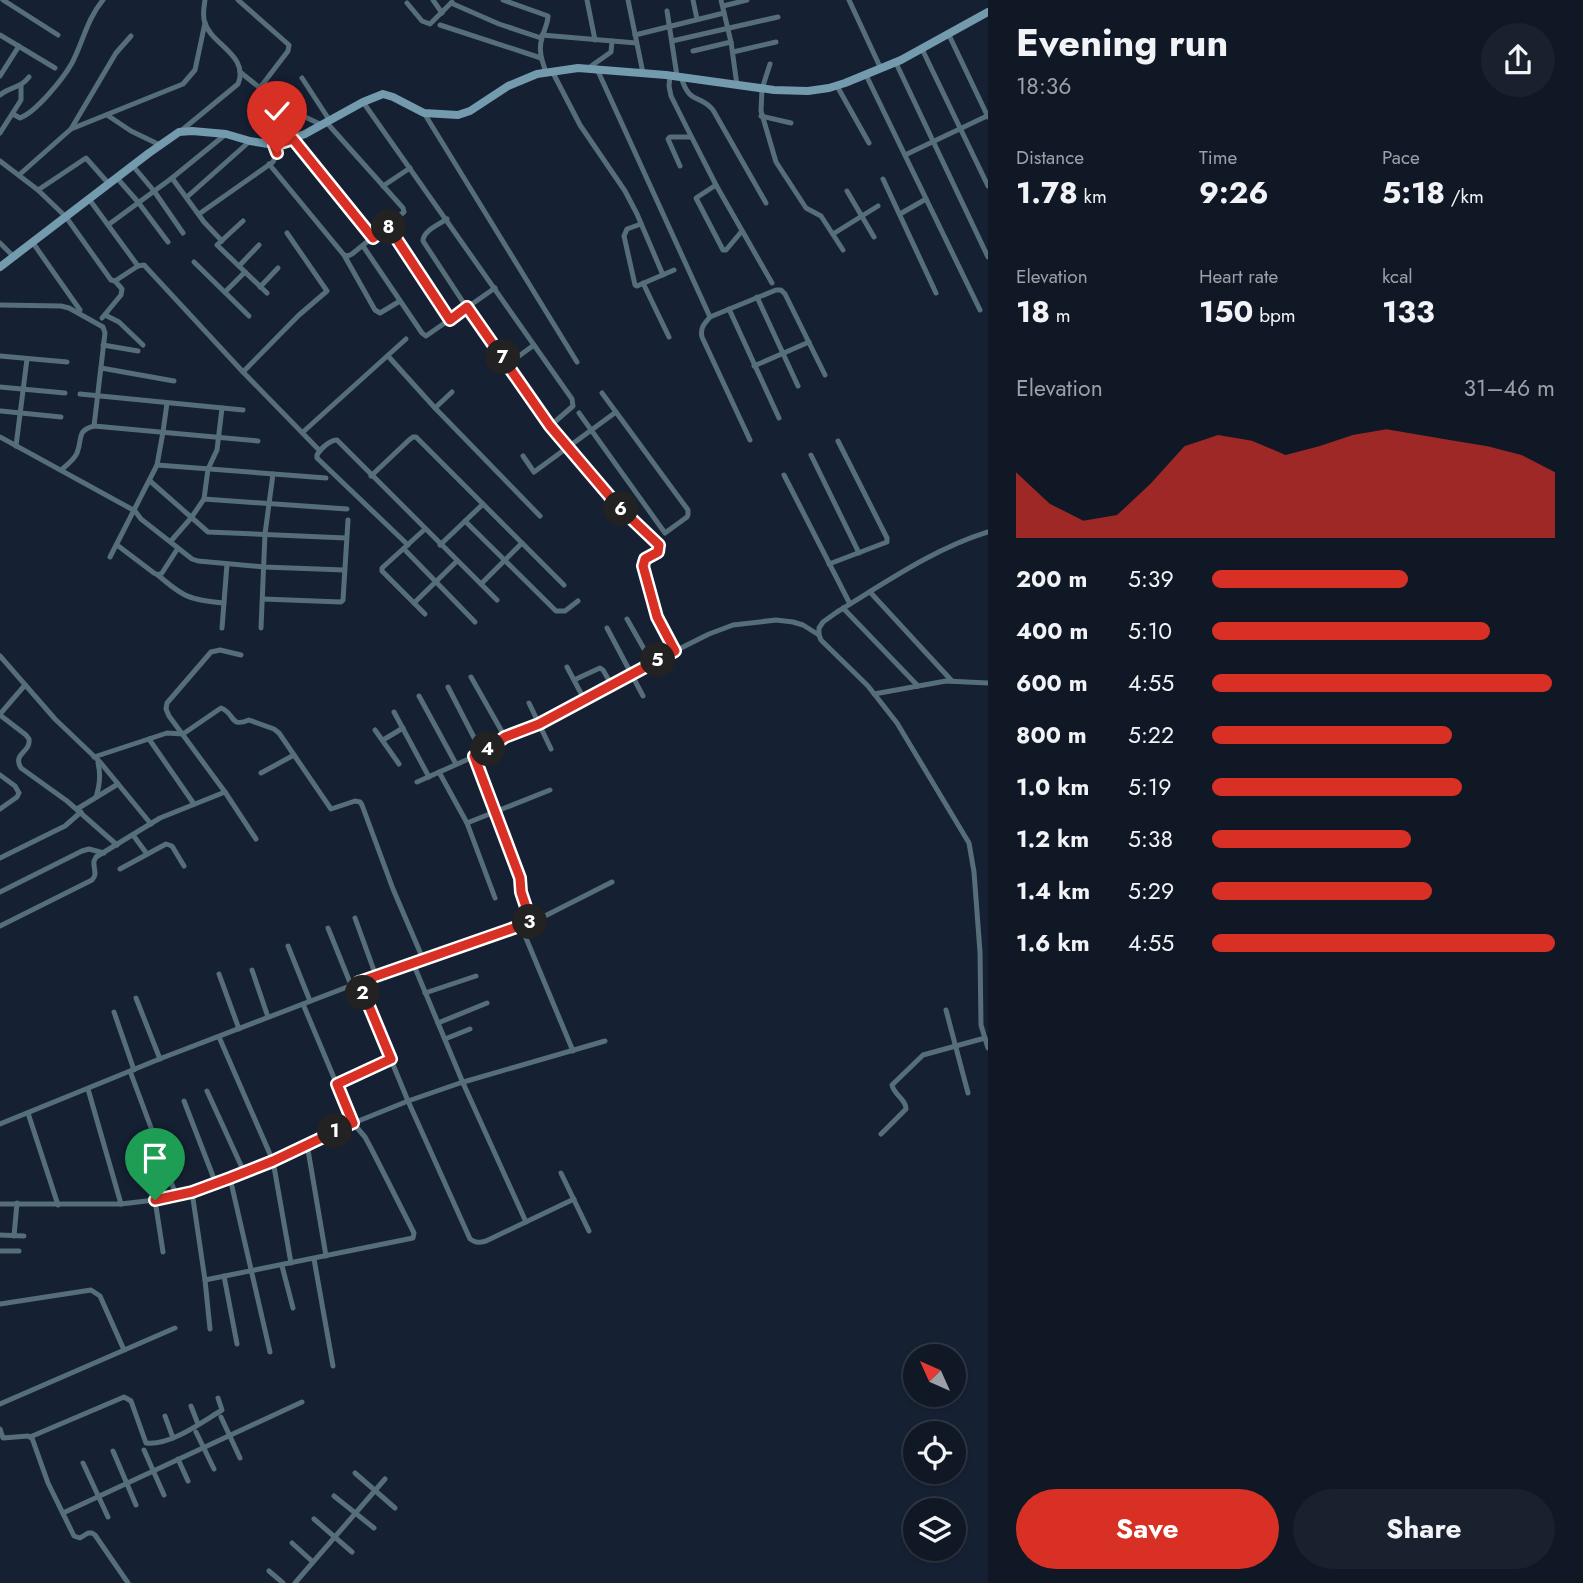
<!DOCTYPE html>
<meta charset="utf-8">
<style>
body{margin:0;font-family:Jost,sans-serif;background:#19212e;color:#f1f3f6;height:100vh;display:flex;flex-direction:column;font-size:26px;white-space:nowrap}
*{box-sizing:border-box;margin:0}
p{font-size:23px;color:#9ca0a7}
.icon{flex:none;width:38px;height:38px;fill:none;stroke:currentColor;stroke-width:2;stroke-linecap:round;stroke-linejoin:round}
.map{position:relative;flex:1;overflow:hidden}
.side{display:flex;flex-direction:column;background:#101826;width:595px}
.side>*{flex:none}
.needle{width:46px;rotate:315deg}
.buttons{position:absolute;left:903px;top:1344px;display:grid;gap:14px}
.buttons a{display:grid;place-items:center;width:63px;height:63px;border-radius:50%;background:#101826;box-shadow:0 2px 5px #0004,0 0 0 2px #303743;font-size:35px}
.pin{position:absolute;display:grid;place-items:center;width:60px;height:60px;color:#fff;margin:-72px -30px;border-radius:50% 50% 50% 0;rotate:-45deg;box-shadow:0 0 7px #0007}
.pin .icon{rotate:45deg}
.km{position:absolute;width:35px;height:35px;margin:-18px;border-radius:50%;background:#222;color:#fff;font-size:19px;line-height:35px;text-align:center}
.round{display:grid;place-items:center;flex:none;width:74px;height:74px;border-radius:37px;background:#19212e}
.head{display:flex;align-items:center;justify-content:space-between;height:119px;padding:0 28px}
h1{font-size:38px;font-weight:700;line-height:52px}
.metrics{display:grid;grid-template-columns:repeat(3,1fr);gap:10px;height:119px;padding:7px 28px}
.metrics div{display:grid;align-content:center}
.metrics b{font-size:30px;font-weight:700}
.metrics small{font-size:19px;font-weight:400}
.metrics p{font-size:19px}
.chart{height:196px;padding:14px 28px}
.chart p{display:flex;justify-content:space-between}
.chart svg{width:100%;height:126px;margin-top:7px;fill:#d93025;opacity:.7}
.primary-button{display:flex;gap:14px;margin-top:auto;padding:14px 28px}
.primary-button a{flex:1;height:80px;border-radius:42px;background:#d93025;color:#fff;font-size:28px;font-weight:700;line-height:80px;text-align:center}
.primary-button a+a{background:#19212e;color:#f1f3f6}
ul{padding:0 28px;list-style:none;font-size:23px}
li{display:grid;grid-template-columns:112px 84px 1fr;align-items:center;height:52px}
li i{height:18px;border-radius:9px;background:#d93025}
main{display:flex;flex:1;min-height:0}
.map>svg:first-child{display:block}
</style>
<main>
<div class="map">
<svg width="988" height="1583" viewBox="0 0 988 1583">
<rect width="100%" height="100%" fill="#152033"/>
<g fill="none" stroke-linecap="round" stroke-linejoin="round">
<g stroke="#556e79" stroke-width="5">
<polyline points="3,0 58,35"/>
<polyline points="238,0 289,45 288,51 259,89"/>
<polyline points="433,0 442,13"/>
<path d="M503,0L548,16C548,23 544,30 542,38C538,50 542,61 546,72"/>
<polyline points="587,0 595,40"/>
<polyline points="628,0 643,73"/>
<polyline points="693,0 697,19"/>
<polyline points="721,0 731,42 737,85"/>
<polyline points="849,0 881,69"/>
<polyline points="407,3 422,21 430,24 452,2"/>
<polyline points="451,3 499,24 541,38"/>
<polyline points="723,6 747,0"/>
<polyline points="667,11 677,76"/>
<polyline points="440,25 541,58"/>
<polyline points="948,33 988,117"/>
<polyline points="0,35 55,68"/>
<polyline points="542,35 636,43"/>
<polyline points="635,35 724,13"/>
<polyline points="672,41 778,17"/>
<polyline points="922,49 988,186"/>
<polyline points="693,51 731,42"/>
<polyline points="733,52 776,42"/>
<polyline points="896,63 988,257"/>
<polyline points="770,64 762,89 761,111 776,162 806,208 821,216 843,250"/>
<polyline points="587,69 611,52 612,41"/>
<polyline points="597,69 710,317"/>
<polyline points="552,71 580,125 625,191 637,214 663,275"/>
<polyline points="240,72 284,107 322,125"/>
<polyline points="866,75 980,310"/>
<polyline points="0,76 19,46"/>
<polyline points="670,76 669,86 671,96 687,128 716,185 772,283"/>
<path d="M681,77C690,106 699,93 713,110L766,203"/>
<polyline points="302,78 330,121"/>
<polyline points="837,86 869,143"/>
<path d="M0,95C11,86 20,89 29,77"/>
<polyline points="363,102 572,399 573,406 550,426"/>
<polyline points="424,113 577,362"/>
<path d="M13,114L20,118C36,112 63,79 72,63C83,42 87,19 103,0"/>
<polyline points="107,115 131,131 160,145"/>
<polyline points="761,116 791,123"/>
<polyline points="71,129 116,53 131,36"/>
<path d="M182,130L238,84C250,56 211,44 205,23C202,16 204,7 205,0"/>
<polyline points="0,133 21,100 21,86"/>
<polyline points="293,140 373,238"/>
<polyline points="905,155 987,116"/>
<polyline points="0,161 38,190 66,217 111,280 115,281 138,266 144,265 243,372 320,451"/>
<polyline points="269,164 344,255 348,256 352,254 404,212 403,208 327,123"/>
<polyline points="133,166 154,191 183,233"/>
<polyline points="680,166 668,139 670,137 691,137"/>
<polyline points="19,175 71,129 183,84 195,70 205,23"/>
<polyline points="117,178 138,202 168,242"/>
<polyline points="172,178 204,222 222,241"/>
<polyline points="883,179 936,293"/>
<polyline points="716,185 696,198 723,250 726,250 742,231"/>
<polyline points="383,186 410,168"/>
<polyline points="38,190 86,158 109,184"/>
<polyline points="847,191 874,237"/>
<polyline points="187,197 250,141"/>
<polyline points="89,199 138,266"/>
<polyline points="199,214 273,162 277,153 274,145"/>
<polyline points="900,214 926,199"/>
<path d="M447,219C438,225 423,231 423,241L467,308L550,426L618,506L659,545L658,552L645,559L643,566L657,616L675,651"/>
<polyline points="243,221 217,245 267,293"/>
<polyline points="641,224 627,229 624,236 635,285 637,286 674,270"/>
<polyline points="108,225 172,178 226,134"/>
<polyline points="388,226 450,320"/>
<polyline points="833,234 878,206"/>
<polyline points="0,243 14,257"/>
<polyline points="33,243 80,310"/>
<polyline points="363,246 422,333 426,336 495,288"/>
<polyline points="344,255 375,310 380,313 400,301"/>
<polyline points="194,262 249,316"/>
<polyline points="239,266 259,245"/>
<polyline points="643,283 669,337"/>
<polyline points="260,287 278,268"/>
<polyline points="225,292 245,272"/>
<polyline points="757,297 798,386"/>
<polyline points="0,305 61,306 69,308 103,327 105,333 94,426 258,441"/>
<polyline points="729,309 779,418"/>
<polyline points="105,315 119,322 143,345"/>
<polyline points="102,318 121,295 122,289 115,281"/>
<polyline points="103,345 138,351"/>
<polyline points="0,356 67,362"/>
<polyline points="388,356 435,408 540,516"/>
<polyline points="508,364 534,345"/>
<polyline points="754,366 809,342"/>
<polyline points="101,368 174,381"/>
<polyline points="243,372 299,315 327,291 287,233"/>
<polyline points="0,387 65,393"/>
<polyline points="80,394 243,410"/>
<polyline points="435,408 452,392"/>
<polyline points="1,411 61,417"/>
<polyline points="579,413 665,533 687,517 688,515 688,510 602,393"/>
<polyline points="303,432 406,339"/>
<polyline points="0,437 135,511 141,519 192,559 198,561 264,567 344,570"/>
<path d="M750,440L702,337C700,328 704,324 710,317L776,290H781L785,294L825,375"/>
<polyline points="16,446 27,359"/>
<polyline points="811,455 859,553"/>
<polyline points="523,456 534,472 616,412"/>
<polyline points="157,465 326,478"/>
<path d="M61,470C67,465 74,460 77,453C83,438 76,431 94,426"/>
<polyline points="784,475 850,604"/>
<polyline points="371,476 409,440 413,437 416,437 564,585"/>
<polyline points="150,481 208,532 346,538"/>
<polyline points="204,499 208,469 217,450 222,408"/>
<polyline points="465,521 556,611 565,611 578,601"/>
<path d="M988,532C933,549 885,583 837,612L823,622L819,628V635L821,640L868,686L897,723L969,843L974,872L980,952L981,1025L988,1048"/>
<polyline points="171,541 191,518 204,499 347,509"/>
<polyline points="117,545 154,573 158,575 162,573 178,548"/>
<path d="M408,545L317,458V455C320,449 330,440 337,440L497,600"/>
<polyline points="440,545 483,504"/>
<polyline points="404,549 475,622"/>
<polyline points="110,557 157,465 163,432 167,403"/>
<polyline points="829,564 887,542 887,538 838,441"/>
<path d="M158,575C183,597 190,600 224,603"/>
<polyline points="481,584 522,543"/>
<polyline points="870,592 952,681"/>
<polyline points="263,599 341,602 343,600 348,520"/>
<polyline points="414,603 457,561"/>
<polyline points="843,608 918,686"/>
<polyline points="425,614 382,571 382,568 425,529"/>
<polyline points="627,619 652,663"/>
<polyline points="222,628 227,564"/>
<polyline points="261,628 265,534 273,474"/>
<polyline points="607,628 643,696"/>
<polyline points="241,655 220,650 211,652 167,703 166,709 169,716 225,792 256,839"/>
<polyline points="0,656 55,719 100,762 151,824"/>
<polyline points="567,667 584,699"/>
<polyline points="471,677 505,737"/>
<polyline points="574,680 600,668 603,670 611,684"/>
<polyline points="448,687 482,753"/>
<polyline points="874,694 946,681 988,683"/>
<polyline points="419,696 456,764"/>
<polyline points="529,703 551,749"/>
<polyline points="394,712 429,777"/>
<polyline points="0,714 25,685"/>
<path d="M0,715L26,735L29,739C31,753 12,753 21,768L67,801L117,845"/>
<polyline points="375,730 399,764"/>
<polyline points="149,739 194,804"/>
<polyline points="383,740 403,728"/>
<polyline points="474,756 520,878 521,892 531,922"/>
<path d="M94,757L167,733L183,734L221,708C236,714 229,728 249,720L274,729L279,733L331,809L355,801L360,802L362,805L393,889L423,959"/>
<polyline points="439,772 467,823 495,898"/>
<polyline points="261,773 294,755"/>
<polyline points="0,775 15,786 19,793 17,797 0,809"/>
<polyline points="417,782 482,753 505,737 539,724 675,651 709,634 733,625 776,620 793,622 803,625 819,635"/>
<path d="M96,797C100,785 101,775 98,763"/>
<polyline points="77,809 118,784"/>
<polyline points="467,823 550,790"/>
<polyline points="133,835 147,854"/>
<polyline points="0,858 65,826 81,812"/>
<polyline points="120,869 166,844 172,846 184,866"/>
<polyline points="0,892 82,851 89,849 104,853"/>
<polyline points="355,918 376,976"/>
<path d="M0,926L92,880C98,874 93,869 94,861L96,857L160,818L225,792"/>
<polyline points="521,926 573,1051"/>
<polyline points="328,928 351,985"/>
<polyline points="288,946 310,1001"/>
<polyline points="413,963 463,1083 526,1222"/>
<polyline points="252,970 268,1017"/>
<polyline points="219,974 239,1029"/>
<path d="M359,982L408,1101L470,1239C476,1243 479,1243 486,1241L574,1199"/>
<polyline points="425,993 476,976"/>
<polyline points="136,998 160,1059"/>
<polyline points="946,1010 968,1093"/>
<polyline points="114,1012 134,1070"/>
<polyline points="438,1023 487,1003"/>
<polyline points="219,1037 273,1161 291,1263"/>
<polyline points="445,1039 470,1029"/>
<polyline points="130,1071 176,1195"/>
<polyline points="337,1084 391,1059"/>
<polyline points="88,1089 121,1204"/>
<polyline points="207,1091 244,1172"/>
<polyline points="184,1101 216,1184"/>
<polyline points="28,1113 58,1205"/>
<polyline points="0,1124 162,1058 376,976 537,920 612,882"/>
<path d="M881,1134L906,1109C906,1099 894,1095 892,1085L923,1055L985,1038"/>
<polyline points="307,1144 326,1256"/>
<polyline points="561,1173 589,1231"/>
<polyline points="230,1178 270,1352"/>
<polyline points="192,1192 205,1280 210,1329"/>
<polyline points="155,1200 163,1252"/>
<polyline points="0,1204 121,1204 155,1200 192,1192 273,1161 351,1124 408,1101 460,1083 605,1041"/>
<polyline points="0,1235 24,1236"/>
<polyline points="14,1236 17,1203"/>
<polyline points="0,1251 19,1251"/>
<polyline points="314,1259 333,1366"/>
<polyline points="282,1266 293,1308"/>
<polyline points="224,1276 237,1344"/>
<polyline points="205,1280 413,1238 414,1233 372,1150 365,1137 353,1123 303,1004"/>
<polyline points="0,1304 91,1290 100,1296 124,1350"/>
<polyline points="0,1404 175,1328"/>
<polyline points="191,1406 198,1424"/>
<polyline points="165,1416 173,1438"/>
<polyline points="221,1417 240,1458"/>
<polyline points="0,1429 3,1438 28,1436 32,1438 48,1483 74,1536 80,1538 88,1533 92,1533 95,1535 128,1583"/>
<polyline points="196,1432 214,1469"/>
<path d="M30,1437L124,1397L131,1401L146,1443C170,1446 202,1422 222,1410L218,1398"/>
<polyline points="144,1450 164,1495"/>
<polyline points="113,1451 136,1505"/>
<polyline points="178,1459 188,1481"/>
<polyline points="83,1463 108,1517"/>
<polyline points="355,1473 395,1508"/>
<polyline points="334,1496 374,1528"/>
<polyline points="63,1513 302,1402"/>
<polyline points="314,1519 352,1552"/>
<polyline points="292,1543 313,1562"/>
<polyline points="269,1571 283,1583"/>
<polyline points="295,1583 385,1479"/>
</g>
<polyline stroke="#739aad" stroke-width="8" points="0,267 149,153 179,132 192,131 226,134 250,141 274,145 305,134 363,102 383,94 393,97 424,113 458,115 470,111 508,86 537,74 578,68 666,75 774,90 808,91 829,88 845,83 901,60 988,12"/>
</g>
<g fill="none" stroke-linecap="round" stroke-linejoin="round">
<defs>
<polyline id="route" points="155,1200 192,1192 230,1178 273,1161 353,1123 337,1084 391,1059 359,982 531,922 521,892 520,878 474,756 482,753 505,737 539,724 675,651 657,617 643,566 645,559 658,552 659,545 618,506 550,426 467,307 450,320 388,226 373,238 293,139 274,145 277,153"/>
</defs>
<use href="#route" stroke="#fff" stroke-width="14"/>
<use href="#route" stroke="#d93025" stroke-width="9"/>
</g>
</svg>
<div class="buttons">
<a><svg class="needle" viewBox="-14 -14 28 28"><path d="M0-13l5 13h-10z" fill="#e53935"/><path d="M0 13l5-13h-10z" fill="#9ca0a7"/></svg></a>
<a><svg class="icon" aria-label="locate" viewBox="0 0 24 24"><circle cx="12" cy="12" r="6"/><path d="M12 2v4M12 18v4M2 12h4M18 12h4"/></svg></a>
<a><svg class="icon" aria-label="layers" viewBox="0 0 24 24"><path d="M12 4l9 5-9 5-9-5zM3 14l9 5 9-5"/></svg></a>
</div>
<div class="pin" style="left:155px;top:1200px;background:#1e9e55"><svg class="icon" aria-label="arrive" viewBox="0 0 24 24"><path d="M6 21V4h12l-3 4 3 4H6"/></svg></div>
<div class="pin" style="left:277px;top:153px;background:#d93025"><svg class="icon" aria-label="check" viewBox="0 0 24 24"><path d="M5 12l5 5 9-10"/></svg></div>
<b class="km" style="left:335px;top:1131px">1</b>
<b class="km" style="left:363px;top:993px">2</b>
<b class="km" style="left:530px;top:922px">3</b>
<b class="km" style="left:488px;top:749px">4</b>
<b class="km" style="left:658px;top:660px">5</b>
<b class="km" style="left:621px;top:509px">6</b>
<b class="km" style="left:503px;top:357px">7</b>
<b class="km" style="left:389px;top:227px">8</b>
</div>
<section class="side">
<div class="head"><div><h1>Evening run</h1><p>18:36</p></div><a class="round"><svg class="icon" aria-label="share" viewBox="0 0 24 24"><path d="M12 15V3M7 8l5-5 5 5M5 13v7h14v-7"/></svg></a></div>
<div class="metrics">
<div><p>Distance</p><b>1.78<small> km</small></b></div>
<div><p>Time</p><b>9:26</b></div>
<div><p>Pace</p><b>5:18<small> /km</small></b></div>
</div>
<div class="metrics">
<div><p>Elevation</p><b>18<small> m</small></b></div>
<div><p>Heart rate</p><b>150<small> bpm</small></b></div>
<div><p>kcal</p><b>133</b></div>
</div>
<div class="chart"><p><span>Elevation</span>31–46 m</p>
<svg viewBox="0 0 160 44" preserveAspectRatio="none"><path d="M0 44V21L10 32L20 38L30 36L40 25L50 12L60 8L70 10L80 15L90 12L100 8L110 6L120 8L130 10L140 12L150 15L160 21V44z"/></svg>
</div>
<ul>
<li><b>200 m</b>5:39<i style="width:57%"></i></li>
<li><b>400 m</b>5:10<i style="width:81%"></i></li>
<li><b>600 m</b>4:55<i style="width:99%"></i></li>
<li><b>800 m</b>5:22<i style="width:70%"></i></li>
<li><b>1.0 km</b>5:19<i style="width:73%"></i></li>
<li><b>1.2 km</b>5:38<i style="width:58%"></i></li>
<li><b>1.4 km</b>5:29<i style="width:64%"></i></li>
<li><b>1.6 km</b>4:55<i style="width:100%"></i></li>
</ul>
<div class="primary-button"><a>Save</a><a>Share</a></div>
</section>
</main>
